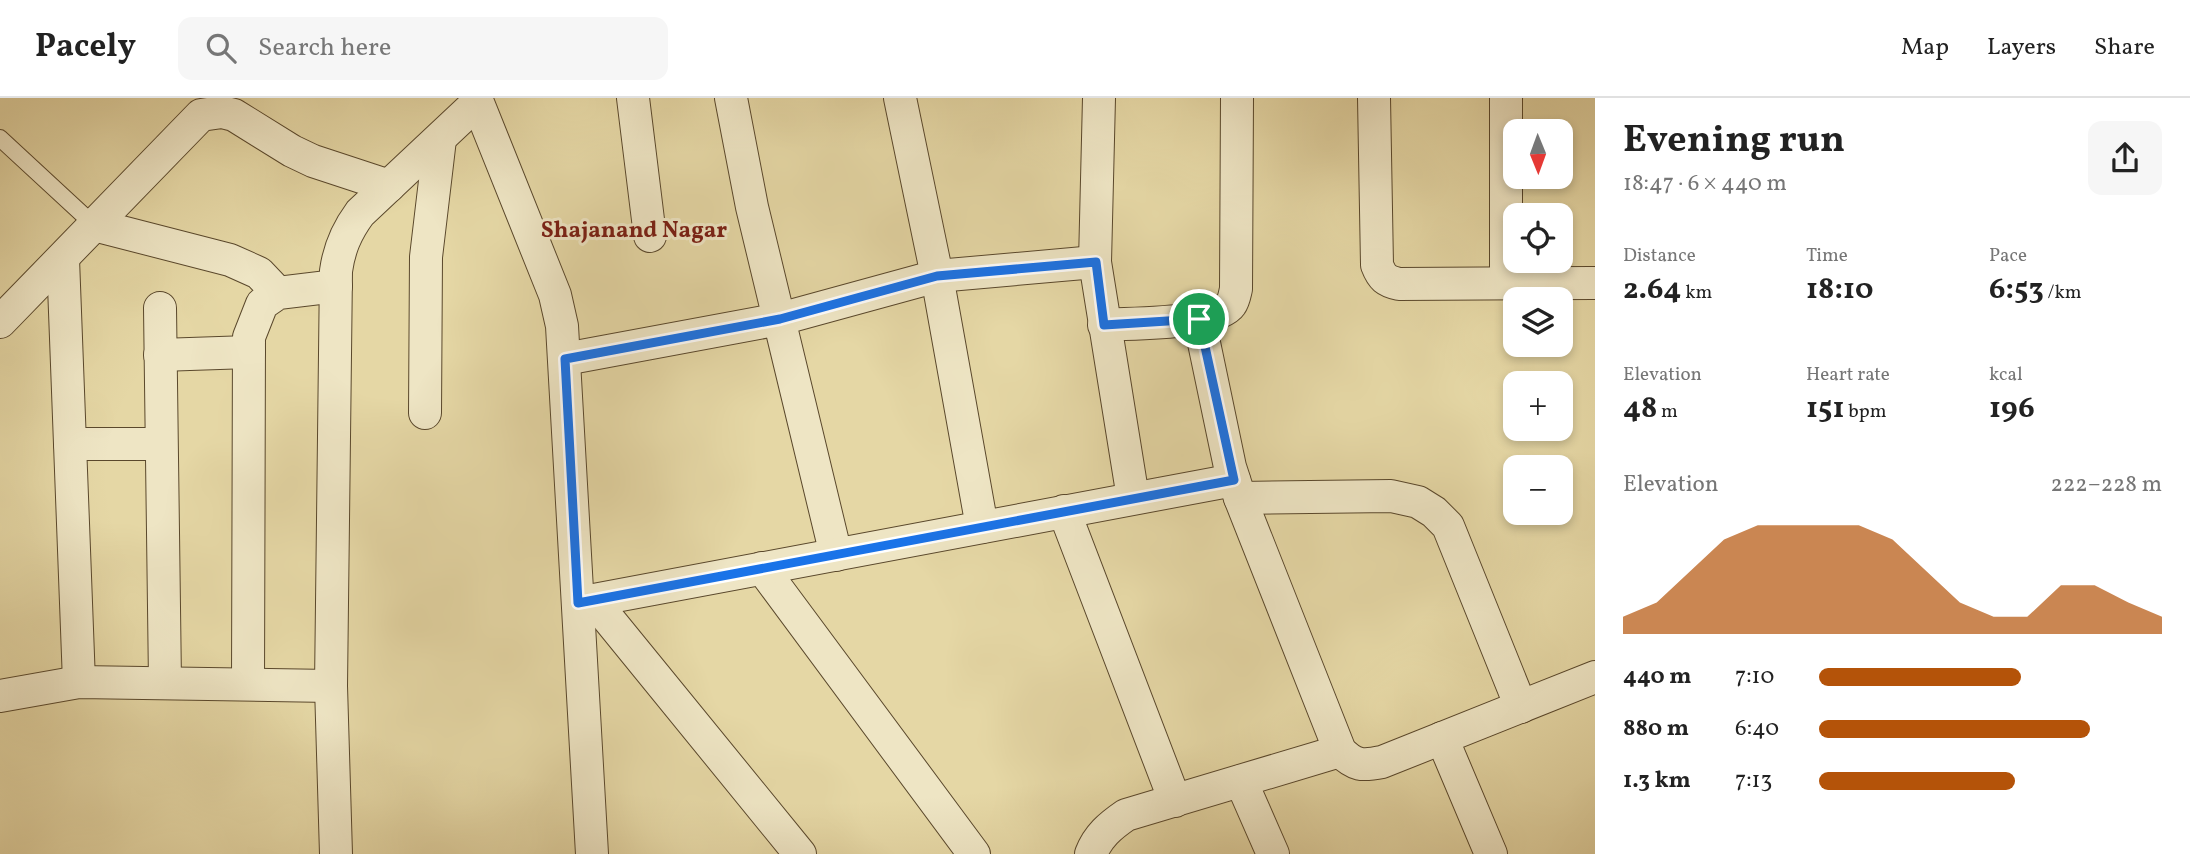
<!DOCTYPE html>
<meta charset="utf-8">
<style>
body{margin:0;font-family:Vollkorn,serif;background:#f6f6f6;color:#222;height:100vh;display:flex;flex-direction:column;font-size:26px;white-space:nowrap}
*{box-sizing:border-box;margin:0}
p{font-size:23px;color:#767676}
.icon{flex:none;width:38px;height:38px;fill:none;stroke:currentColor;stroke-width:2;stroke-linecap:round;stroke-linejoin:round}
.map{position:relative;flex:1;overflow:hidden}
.drawer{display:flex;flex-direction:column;background:#fff;width:595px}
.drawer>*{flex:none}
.needle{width:46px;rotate:179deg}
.controls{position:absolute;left:1503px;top:21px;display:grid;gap:14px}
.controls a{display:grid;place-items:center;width:70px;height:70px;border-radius:14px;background:#fff;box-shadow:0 4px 10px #0003;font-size:35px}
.pin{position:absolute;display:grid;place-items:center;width:60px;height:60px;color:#fff;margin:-30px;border:4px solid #fff;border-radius:50%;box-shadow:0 2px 7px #0007}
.round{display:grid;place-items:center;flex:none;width:74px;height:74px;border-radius:14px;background:#f6f6f6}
.head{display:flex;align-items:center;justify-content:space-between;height:119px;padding:0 28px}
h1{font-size:38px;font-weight:700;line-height:52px}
.metrics{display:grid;grid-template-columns:repeat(3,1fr);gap:10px;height:119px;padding:7px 28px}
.metrics div{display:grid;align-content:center}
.metrics b{font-size:30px;font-weight:700}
.metrics small{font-size:19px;font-weight:400}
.metrics p{font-size:19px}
.chart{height:196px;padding:14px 28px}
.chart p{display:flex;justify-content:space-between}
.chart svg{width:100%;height:126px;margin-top:7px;fill:#b45309;opacity:.7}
ul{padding:0 28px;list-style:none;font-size:23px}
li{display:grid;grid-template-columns:112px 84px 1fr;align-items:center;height:52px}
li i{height:18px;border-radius:9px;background:#b45309}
header{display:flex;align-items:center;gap:42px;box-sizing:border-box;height:98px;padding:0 35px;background:#fff;border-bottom:2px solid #e0e0e0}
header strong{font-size:33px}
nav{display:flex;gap:38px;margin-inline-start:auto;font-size:24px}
.search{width:490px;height:63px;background:#f6f6f6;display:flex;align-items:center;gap:18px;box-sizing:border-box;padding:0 24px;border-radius:14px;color:#767676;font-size:26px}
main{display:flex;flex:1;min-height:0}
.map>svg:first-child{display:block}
</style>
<header>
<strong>Pacely</strong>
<div class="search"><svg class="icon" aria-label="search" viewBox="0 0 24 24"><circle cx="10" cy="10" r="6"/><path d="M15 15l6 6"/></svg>Search here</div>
<nav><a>Map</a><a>Layers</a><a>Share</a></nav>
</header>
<main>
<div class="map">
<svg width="1595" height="756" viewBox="0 0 1595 756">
<rect width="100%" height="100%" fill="#e5d7a5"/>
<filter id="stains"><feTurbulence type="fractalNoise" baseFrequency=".00286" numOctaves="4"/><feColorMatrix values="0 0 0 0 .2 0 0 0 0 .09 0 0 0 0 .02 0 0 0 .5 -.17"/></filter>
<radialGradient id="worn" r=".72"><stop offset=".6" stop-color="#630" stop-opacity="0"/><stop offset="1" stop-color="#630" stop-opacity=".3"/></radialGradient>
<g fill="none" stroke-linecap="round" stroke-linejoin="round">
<defs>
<polyline id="lane" points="0,40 94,127"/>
<g id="street">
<polyline points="476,0 555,197 562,228 592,756"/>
<polyline points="633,0 650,138"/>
<polyline points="731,0 752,109 836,457"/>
<polyline points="900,0 937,178 982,429"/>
<polyline points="1099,0 1095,164 1133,400"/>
<path d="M1374,0L1377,167C1382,180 1386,183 1399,186L1595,185"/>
<polyline points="94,127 230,162 259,175 278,195"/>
<polyline points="63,161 79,584"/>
<polyline points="1506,185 1506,0"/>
<polyline points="160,210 165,584"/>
<path d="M1199,221L1230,369L1240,400L1340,653C1355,668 1362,668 1382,664L1595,579"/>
<polyline points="0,224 201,17 222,14 234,17 292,53 313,63 389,88"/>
<path d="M1104,227C1130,225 1217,227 1231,206C1234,202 1235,195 1236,191L1237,0"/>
<polyline points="160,257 249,254"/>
<polyline points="565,261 780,221 937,178 1095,164"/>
<polyline points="425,315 426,159 440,41"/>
<polyline points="70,346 161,346"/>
<polyline points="1240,400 1391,398 1418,404 1434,414 1448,428 1521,609"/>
<polyline points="1064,413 1175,703"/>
<polyline points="762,470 974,756"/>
<polyline points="593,502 800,756"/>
<polyline points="578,505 1234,382"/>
<polyline points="248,586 249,239 262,206 278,195 336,188"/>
<polyline points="0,598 79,584 331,588"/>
<polyline points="1442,640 1491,756"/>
<polyline points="1241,683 1273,756"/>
<path d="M336,756L331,588L336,173C339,151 346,134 360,115L477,5"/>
<path d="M1091,756C1098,738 1110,728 1126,717L1340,653"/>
</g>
</defs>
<use href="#lane" stroke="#5a482c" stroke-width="18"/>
<use href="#street" stroke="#5a482c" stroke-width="34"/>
<use href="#lane" stroke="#eee5c4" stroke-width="16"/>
<use href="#street" stroke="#eee5c4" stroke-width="32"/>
</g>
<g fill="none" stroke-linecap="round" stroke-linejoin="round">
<defs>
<polygon id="route" points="1096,164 1104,227 1199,221 1234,382 578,505 565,261 780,221 937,178"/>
</defs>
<use href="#route" stroke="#fff" stroke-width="14"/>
<use href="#route" stroke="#1a73e8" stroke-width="9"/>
</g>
<g text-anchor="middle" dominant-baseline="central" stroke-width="6" stroke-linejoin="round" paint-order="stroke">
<g font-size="23" font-weight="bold" fill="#7a1f14" stroke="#eee5c4">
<text x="634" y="133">Shajanand Nagar</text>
</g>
</g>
<rect width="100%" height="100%" filter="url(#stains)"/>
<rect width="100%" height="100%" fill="url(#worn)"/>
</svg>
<div class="controls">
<a><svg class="needle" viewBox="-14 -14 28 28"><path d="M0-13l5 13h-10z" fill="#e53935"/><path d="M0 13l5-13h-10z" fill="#767676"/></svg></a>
<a><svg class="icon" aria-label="locate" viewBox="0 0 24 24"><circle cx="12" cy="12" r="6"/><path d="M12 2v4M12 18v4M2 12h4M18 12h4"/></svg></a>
<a><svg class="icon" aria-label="layers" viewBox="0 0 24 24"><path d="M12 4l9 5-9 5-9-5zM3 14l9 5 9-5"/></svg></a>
<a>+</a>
<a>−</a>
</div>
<div class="pin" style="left:1199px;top:221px;background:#1e9e55"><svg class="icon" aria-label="arrive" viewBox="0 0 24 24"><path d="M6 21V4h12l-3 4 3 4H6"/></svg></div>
</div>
<section class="drawer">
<div class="head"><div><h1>Evening run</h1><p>18:47 · 6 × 440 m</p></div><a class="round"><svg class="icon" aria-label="share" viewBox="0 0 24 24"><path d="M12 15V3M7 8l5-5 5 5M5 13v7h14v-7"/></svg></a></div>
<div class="metrics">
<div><p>Distance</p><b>2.64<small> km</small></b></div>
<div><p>Time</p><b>18:10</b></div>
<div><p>Pace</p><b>6:53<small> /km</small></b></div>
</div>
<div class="metrics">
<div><p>Elevation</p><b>48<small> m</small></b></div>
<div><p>Heart rate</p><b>151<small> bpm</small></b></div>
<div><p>kcal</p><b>196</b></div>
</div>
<div class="chart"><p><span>Elevation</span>222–228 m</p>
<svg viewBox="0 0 160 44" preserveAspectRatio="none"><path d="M0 44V38L10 33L20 22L30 11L40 6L50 6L60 6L70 6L80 11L90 22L100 33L110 38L120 38L130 27L140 27L150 33L160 38V44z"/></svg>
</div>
<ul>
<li><b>440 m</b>7:10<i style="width:59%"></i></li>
<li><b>880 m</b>6:40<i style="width:79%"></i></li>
<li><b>1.3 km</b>7:13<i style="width:57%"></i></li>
</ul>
</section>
</main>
